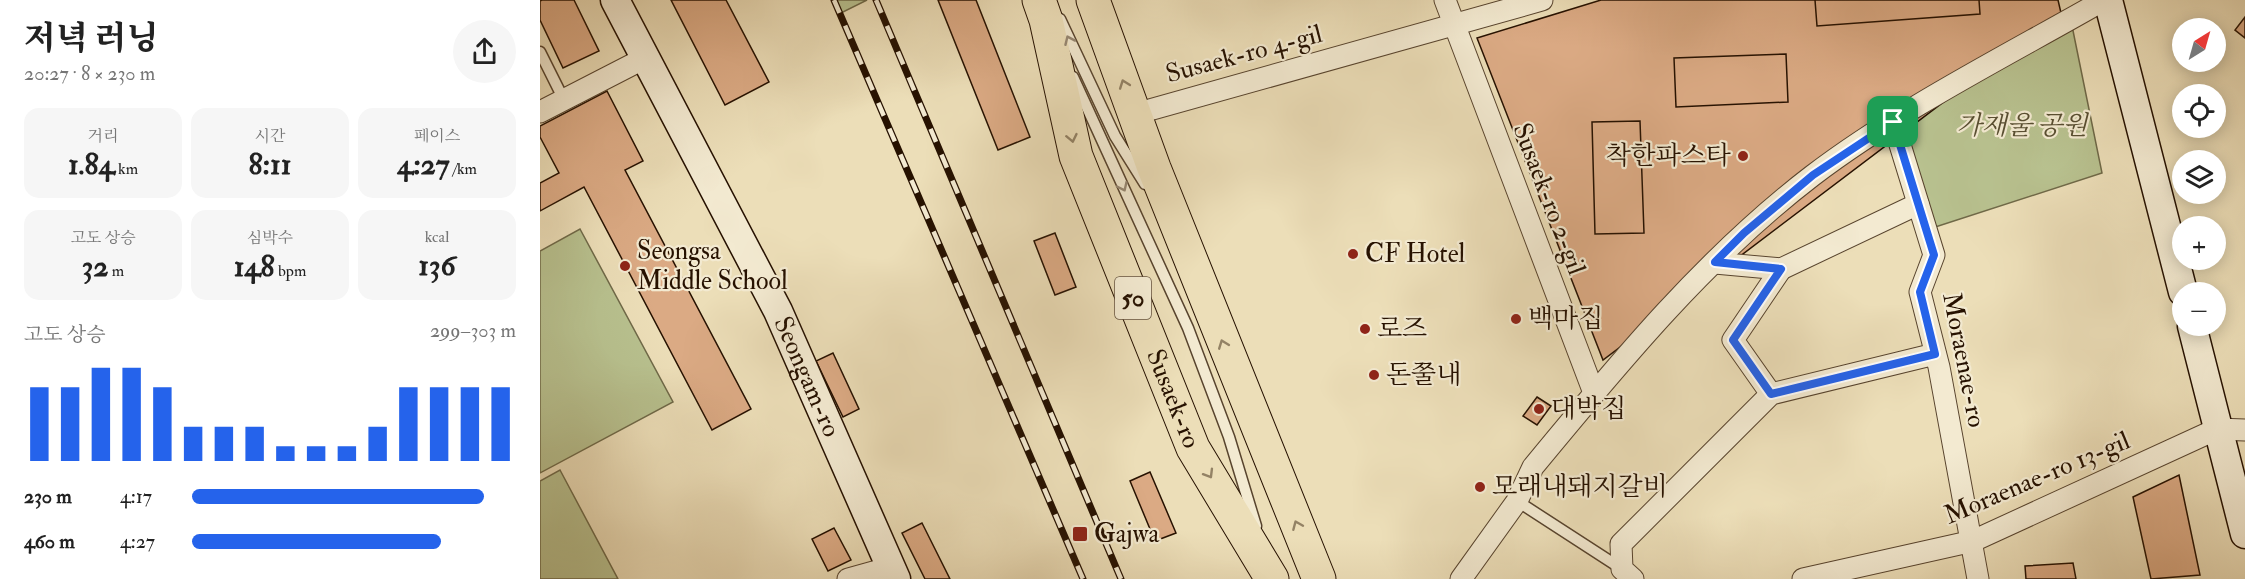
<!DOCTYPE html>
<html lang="ko">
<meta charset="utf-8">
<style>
body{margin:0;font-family:"IM FELL Double Pica","Noto Serif KR",serif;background:#f6f6f6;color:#222;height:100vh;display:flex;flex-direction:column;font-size:22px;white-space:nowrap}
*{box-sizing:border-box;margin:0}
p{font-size:20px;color:#767676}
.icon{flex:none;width:33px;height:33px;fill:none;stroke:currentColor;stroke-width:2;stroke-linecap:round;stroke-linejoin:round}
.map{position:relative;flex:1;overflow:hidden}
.side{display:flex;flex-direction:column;background:#fff;width:540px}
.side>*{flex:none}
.needle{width:39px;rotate:37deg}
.controls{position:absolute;left:1632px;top:18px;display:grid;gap:12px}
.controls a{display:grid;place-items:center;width:54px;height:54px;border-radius:50%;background:#fff;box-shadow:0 3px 15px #0003;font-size:30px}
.pin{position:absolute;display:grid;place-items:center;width:51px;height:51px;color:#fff;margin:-26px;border-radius:12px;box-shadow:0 3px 9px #0006}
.round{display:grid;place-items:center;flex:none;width:63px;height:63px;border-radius:32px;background:#f6f6f6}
.headline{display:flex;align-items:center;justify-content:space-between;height:102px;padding:0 24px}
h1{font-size:33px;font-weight:800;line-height:45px}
.stats{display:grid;grid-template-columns:repeat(3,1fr);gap:9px;height:102px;padding:6px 24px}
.stats div{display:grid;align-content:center;border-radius:15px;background:#f6f6f6;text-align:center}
.stats b{font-size:30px;font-weight:800}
.stats small{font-size:16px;font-weight:400}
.stats p{font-size:16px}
.chart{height:168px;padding:12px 24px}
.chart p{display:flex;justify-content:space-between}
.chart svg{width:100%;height:108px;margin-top:6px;stroke:#2563eb;stroke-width:6}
ul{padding:0 24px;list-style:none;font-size:20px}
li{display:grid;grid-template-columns:96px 72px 1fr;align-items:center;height:45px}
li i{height:15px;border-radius:8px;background:#2563eb}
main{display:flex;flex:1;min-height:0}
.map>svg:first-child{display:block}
</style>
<main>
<section class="side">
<div class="headline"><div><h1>저녁 러닝</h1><p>20:27 · 8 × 230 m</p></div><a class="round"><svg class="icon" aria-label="share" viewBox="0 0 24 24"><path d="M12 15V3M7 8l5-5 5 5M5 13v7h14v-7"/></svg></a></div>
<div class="stats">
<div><p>거리</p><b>1.84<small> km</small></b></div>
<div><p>시간</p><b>8:11</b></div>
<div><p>페이스</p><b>4:27<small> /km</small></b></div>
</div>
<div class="stats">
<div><p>고도 상승</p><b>32<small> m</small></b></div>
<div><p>심박수</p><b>148<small> bpm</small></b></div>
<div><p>kcal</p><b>136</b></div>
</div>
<div class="chart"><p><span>고도 상승</span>299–303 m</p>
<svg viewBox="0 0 160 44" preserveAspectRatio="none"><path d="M5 44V14M15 44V14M25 44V6M35 44V6M45 44V14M55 44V30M65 44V30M75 44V30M85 44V38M95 44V38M105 44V38M115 44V30M125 44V14M135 44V14M145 44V14M155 44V14"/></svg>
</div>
<ul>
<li><b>230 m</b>4:17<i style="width:90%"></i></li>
<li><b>460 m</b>4:27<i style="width:77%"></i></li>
</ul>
</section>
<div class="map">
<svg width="1705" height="579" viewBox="0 0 1705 579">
<rect width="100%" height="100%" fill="#ecdeb8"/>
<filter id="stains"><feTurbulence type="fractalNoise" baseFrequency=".00333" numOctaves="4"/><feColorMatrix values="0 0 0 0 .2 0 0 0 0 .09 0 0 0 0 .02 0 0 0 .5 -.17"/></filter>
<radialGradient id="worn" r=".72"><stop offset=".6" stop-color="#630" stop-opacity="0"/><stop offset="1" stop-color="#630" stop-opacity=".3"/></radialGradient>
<g fill="#b8c18f" stroke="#6f6948" stroke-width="1.5">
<polygon points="292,0 327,0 299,14"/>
<polygon points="1530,16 1562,173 1386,230 1360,118"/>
<polygon points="40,229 133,402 0,473 0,251"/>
<polygon points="20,470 78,579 0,579 0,481"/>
</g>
<g fill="#dbaa84" stroke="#261100" stroke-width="1.5">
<polygon points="2,0 34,0 59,51 23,68 0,20 0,1"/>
<polygon points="131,0 186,0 229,82 185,105"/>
<polygon points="398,0 436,0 490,137 458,150"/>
<polygon points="1061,0 1518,0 1521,13 1063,360 937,38"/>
<polygon points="1275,0 1439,0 1440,14 1277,26"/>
<polygon points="1705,17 1705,38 1695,30"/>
<polygon points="1246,54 1248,102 1136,107 1134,58"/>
<polygon points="67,91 103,161 85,170 211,409 172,430 44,187 0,211 0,183 19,173 0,137 0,126"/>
<polygon points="1100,121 1104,233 1055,234 1052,122"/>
<polygon points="515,233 536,287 515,295 494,241"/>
<polygon points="293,353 319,409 303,417 276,361"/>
<polygon points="997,397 1011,406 997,425 983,416"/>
<polygon points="610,472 636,533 615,541 590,481"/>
<polygon points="1639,475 1660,575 1611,579 1593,497"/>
<polygon points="382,523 410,579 385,579 362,533"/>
<polygon points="294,528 311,560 288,571 272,539"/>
<polygon points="1533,563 1536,579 1486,579 1485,566"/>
</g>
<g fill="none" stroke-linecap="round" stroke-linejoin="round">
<defs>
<g id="lane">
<polyline points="520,19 575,136 605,184"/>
<polyline points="0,52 24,100"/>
<polyline points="533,77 648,328 689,437 716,526"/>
<polyline points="977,501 1082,569"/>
</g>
<g id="street">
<polyline points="905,0 1054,393"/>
<polyline points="0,112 105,58"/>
<polyline points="595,114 1002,0"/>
<polyline points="1353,122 1394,255 1380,292 1399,367 1438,579"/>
<polyline points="1175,263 1241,269 1378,204"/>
<polyline points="1231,394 1193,340 1241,269"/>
<polyline points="308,579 351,567"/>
<path d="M921,579L977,501L993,467C1078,364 1165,258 1272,176C1360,109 1468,55 1564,0"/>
<polyline points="1093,579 1082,569 1081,544 1231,394 1395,354"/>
<polyline points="1263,579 1433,541 1677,429 1705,430"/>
</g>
<g id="secondary">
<path id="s1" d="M75,0L238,311L356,579"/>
<polyline points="1568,0 1643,292"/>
<polyline points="1652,326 1705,534"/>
</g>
<g id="primary">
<path id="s2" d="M499,0L506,20L536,156L653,448L732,579"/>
<polyline points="553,0 614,168 779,579"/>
</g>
</defs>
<use href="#lane" stroke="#58442e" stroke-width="13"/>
<use href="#street" stroke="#58442e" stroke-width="23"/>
<use href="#secondary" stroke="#261100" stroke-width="31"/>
<use href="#primary" stroke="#261100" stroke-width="35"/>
<use href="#lane" stroke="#f3ead1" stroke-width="10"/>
<use href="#street" stroke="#f3ead1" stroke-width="21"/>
<use href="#secondary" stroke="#f3ead1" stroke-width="28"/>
<use href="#primary" stroke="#ecdeb8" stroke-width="33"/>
<defs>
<g id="rail">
<polyline points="294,0 543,579"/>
<polyline points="336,0 581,579"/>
</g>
</defs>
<use href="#rail" stroke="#261100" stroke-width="7"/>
<use href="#rail" stroke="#f3ead1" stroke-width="4.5" stroke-dasharray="14" stroke-linecap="butt"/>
</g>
<defs><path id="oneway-chevron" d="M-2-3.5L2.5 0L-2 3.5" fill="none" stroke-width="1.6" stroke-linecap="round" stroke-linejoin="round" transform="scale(1.5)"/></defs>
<g stroke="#978873">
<use href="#oneway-chevron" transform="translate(529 40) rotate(-114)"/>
<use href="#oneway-chevron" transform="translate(583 187) rotate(65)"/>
</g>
<g stroke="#938265">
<use href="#oneway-chevron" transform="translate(584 84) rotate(-110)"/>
<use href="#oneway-chevron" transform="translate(532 138) rotate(78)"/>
<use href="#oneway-chevron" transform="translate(683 344) rotate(-111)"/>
<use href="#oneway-chevron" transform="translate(669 474) rotate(59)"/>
<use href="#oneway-chevron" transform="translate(757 525) rotate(-113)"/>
</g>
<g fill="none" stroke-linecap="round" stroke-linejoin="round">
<defs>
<polygon id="route" points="1353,122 1394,255 1380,292 1395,354 1231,394 1193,340 1241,269 1175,262 1204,233 1273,175"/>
</defs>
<use href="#route" stroke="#fff" stroke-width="12"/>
<use href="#route" stroke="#2563eb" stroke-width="8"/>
</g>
<g fill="#8f2418" stroke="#f3ead1" stroke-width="2">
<circle cx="1203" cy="156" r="6"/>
<circle cx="813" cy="254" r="6"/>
<circle cx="85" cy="266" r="6"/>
<circle cx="976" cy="319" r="6"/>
<circle cx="825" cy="329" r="6"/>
<circle cx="834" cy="375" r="6"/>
<circle cx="999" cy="409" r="6"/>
<circle cx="940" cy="487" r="6"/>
<rect x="532" y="526" width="16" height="16" rx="3"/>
</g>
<g text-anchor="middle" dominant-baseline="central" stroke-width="4.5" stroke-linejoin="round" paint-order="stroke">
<rect fill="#f3ead1" stroke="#64523f" stroke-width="1.5" x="575" y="277" width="36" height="42" rx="4.5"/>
<g font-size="24" font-weight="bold" fill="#261100">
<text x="593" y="298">50</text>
</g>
<g font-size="26" fill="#261100" stroke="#f3ead1">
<text transform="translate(704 54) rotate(-15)">Susaek-ro 4-gil</text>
<text transform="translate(1009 199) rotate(69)">Susaek-ro 2-gil</text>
<text transform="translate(1424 360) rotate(79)">Moraenae-ro</text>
<text stroke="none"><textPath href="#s1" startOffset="423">Seongam-ro</textPath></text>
<text stroke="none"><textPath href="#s2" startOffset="422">Susaek-ro</textPath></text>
<text transform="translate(1497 478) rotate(-23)">Moraenae-ro 13-gil</text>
</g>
<g font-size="26" font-style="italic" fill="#594f32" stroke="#f3ead1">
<text x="1482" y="126">가재울 공원</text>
</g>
<g font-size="26" fill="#261100" stroke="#f3ead1" text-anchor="start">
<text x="1191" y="156" text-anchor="end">착한파스타</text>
<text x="97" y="251">Seongsa<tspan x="97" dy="30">Middle School</tspan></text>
<text x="825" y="254">CF Hotel</text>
<text x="988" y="319">백마집</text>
<text x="837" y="329">로즈</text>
<text x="846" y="375">돈쭐내</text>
<text x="1011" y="409">대박집</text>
<text x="952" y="487">모래내돼지갈비</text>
<text x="554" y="534">Gajwa</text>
</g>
</g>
<rect width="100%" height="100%" filter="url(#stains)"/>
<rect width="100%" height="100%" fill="url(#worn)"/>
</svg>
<div class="controls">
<a><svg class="needle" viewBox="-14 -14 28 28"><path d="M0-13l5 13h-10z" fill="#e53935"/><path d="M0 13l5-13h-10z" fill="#767676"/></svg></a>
<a><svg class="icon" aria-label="locate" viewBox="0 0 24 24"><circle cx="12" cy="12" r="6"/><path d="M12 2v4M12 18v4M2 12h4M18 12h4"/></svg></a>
<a><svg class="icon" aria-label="layers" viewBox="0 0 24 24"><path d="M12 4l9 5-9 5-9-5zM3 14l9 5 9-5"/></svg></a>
<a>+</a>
<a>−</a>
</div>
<div class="pin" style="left:1353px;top:122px;background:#1e9e55"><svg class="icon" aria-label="arrive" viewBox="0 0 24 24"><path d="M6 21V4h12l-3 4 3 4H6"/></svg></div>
</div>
</main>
